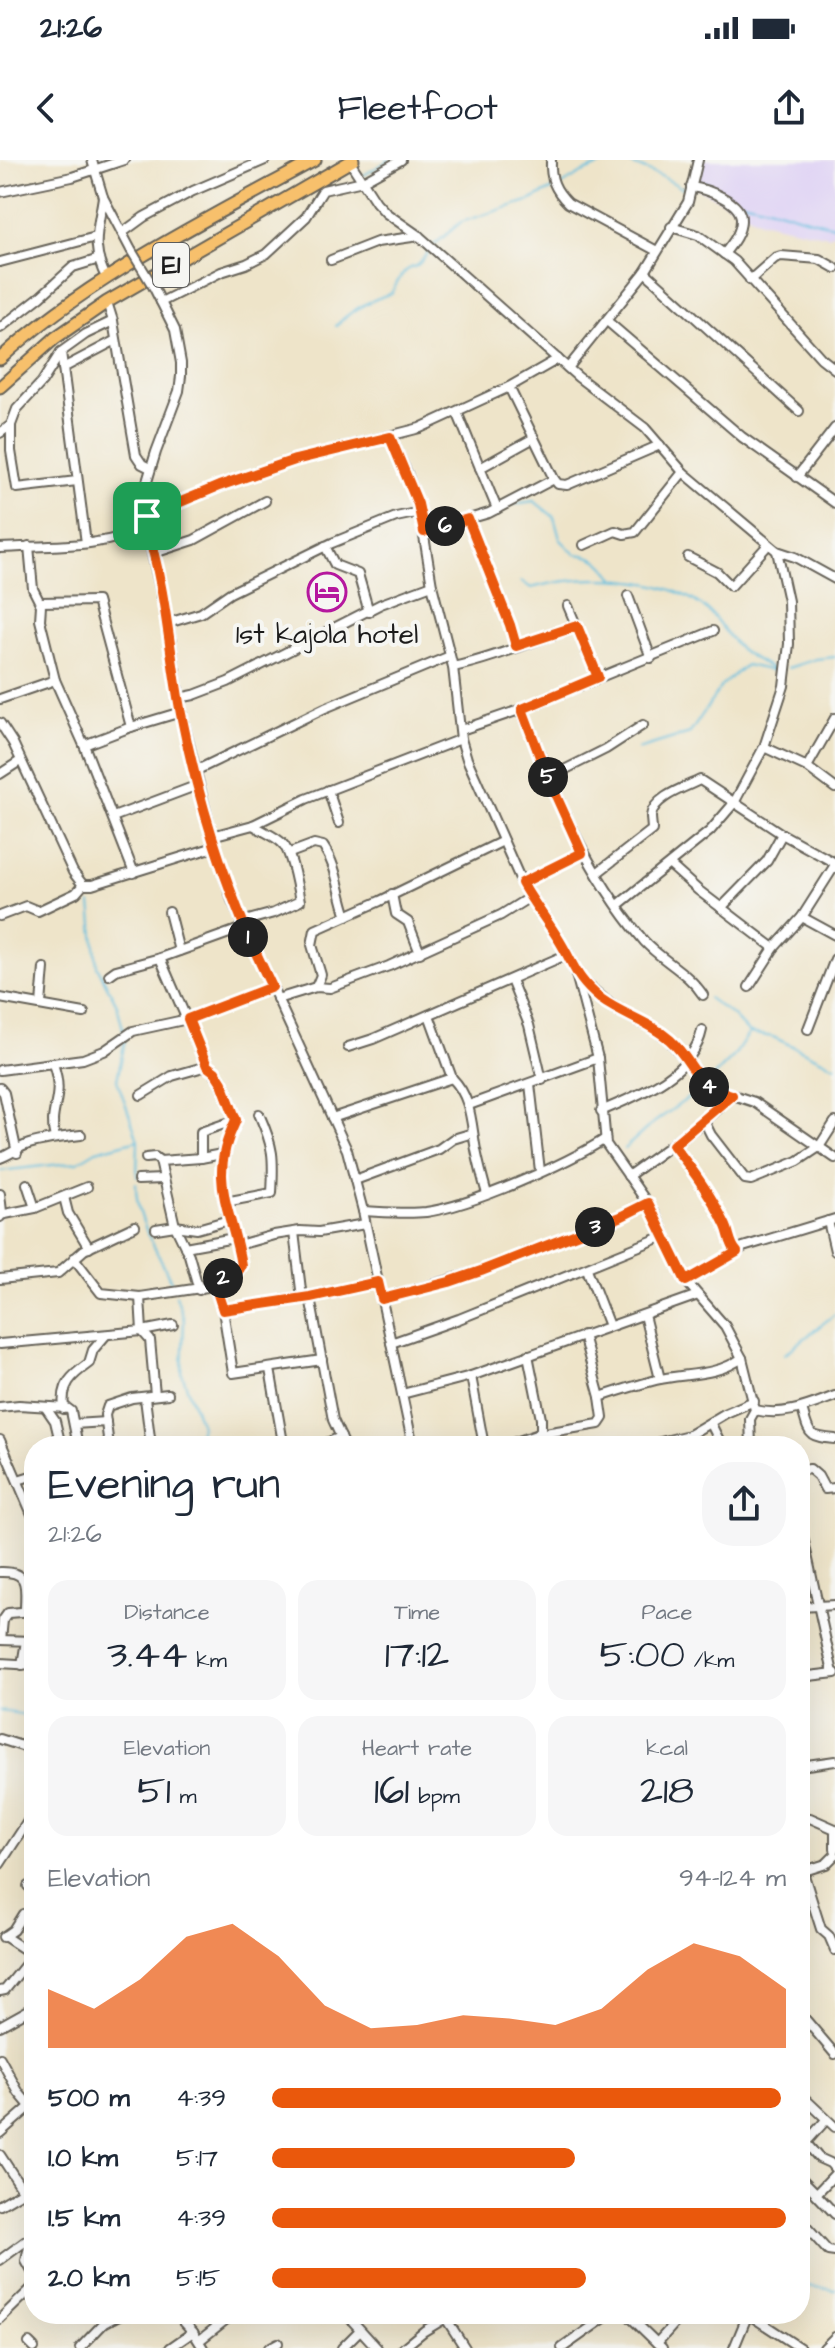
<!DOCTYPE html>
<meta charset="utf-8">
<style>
body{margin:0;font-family:"Architects Daughter",sans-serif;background:#f6f6f7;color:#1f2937;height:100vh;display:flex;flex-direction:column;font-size:30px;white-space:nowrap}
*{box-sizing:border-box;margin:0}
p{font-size:26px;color:#747a83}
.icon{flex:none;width:44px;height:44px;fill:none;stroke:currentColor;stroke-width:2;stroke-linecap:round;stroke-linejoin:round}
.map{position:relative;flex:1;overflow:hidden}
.sheet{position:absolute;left:24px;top:1276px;width:786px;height:888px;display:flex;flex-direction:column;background:#fff;border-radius:32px;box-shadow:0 8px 32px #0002}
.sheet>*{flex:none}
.pin{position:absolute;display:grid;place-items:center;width:68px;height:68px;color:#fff;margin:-34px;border-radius:16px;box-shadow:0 4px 12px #0006}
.km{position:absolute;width:40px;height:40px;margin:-20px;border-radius:50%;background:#222;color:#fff;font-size:22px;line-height:40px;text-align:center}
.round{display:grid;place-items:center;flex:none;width:84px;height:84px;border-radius:32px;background:#f6f6f7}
.headline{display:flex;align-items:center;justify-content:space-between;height:136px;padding:0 24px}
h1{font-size:44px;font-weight:600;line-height:60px}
.figures{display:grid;grid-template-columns:repeat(3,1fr);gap:12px;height:136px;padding:8px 24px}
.figures div{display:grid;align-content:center;border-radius:20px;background:#f6f6f7;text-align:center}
.figures b{font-size:40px;font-weight:600}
.figures small{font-size:22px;font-weight:400}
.figures p{font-size:22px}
.chart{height:224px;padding:16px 24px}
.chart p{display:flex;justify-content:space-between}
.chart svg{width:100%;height:144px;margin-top:8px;fill:#ea580c;opacity:.7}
ul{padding:0 24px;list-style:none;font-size:26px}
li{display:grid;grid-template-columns:128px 96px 1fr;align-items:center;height:60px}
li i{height:20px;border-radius:10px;background:#ea580c}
.status{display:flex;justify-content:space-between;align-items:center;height:56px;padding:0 40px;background:#fff;direction:ltr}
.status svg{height:22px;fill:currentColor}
header{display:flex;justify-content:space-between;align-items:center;height:104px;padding:0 24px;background:#fff;font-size:36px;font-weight:600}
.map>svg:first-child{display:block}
</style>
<div class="status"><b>21:26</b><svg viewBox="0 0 49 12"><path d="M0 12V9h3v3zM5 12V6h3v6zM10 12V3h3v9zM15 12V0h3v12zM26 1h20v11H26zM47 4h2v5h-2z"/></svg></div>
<header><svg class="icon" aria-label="back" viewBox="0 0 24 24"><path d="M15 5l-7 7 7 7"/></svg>Fleetfoot<svg class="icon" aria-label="share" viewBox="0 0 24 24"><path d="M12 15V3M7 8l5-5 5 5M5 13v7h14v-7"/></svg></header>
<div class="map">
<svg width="835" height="2188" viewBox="0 0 835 2188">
<rect width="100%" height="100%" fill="#f6f6f2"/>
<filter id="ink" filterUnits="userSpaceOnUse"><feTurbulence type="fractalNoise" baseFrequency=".0125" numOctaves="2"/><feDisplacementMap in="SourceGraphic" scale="16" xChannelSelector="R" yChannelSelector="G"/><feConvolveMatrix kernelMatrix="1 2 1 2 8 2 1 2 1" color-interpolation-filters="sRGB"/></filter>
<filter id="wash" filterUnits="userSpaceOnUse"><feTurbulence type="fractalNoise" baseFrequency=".006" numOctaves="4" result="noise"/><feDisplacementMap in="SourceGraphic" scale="32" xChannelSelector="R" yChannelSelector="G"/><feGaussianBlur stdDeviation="1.8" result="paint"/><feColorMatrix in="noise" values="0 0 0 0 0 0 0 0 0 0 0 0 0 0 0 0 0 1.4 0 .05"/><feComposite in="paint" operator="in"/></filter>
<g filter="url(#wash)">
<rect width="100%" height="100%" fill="#eee4c9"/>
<polygon fill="#e0d4f4" points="695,0 835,0 835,73 829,76 760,61 695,27"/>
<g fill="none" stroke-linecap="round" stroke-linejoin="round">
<g stroke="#61bedf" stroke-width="2">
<polyline points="621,0 663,17 682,28 690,26"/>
<polyline points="364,15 389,0"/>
<polyline points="696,25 705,22 725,34"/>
<polyline points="559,27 582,13 613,0"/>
<path d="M734,40C768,44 801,59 835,66"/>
<polyline points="434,85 461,62 531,40 553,29"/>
<path d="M336,166C351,149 371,140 392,133C398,120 402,109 417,106L430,90"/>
<path d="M514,344L534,341L554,357L560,379L575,394C595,395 602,402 614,418"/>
<path d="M521,421L531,428C582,414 666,413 708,451C720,462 728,478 740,489C751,498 765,504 777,512L782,510"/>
<polyline points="788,508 816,499 835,497"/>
<polyline points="638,589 690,573 722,525 746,505 773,511"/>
<polyline points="91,744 97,806 117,845 124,873"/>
<polyline points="708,838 732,855 749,873 773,877 835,906"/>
<polyline points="125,880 117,920 138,980 137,1017"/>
<polyline points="709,921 734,896 749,873"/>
<polyline points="624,989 652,964 705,926"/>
<polyline points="0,1011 78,1002 96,991 138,980"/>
<path d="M136,1023C135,1063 161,1094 174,1129"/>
<polyline points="176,1135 184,1160 182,1214 201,1265 197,1286"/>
<polyline points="785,1194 835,1154"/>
<polyline points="0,1551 34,1556"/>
<polyline points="800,2125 835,2130"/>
</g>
</g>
</g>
<g filter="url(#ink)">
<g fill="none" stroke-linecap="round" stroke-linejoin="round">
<defs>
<g id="minor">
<polyline points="92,0 103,37 131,90"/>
<path d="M551,0C550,19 555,30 568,43L657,91"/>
<polyline points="350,2 376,42 386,53 419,76 578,217 645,268 683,312 777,391 788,441 789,484 784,526 764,587 734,643 710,671 618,745"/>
<path d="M691,27C706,29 742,41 741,60C741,73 732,84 724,94"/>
<polyline points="0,32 72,17 124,0"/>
<path d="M103,37C98,70 90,88 107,119"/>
<polyline points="671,67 698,75 734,101 821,198 835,209"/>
<polyline points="122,73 144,57 193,31 265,0"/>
<polyline points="331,100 377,82 419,76"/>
<polyline points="0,102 96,77"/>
<polyline points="645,112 799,251"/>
<polyline points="750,120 775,98 781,96 819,99 835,108"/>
<polyline points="154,128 175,170 181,203 181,216 179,231 156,292 146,325 146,367 168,463 181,552 212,676 232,740 347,990 363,1051 413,1286"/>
<polyline points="107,142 113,161 136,295 142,304 150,308"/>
<polyline points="161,142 221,112 246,104 266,94 306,57 323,30 363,21 401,0"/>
<polyline points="607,161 742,277 835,343"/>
<polyline points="0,168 41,136 73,107 96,100"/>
<polyline points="61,192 86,383"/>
<polyline points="63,208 116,180"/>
<polyline points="568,208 645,112 688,42 698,0"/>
<polyline points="509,227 554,319"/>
<polyline points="457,252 497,349"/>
<polyline points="11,265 11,291 17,328 77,321"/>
<polyline points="0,273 11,265 17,249 42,222 61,192 86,174 113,161"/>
<polyline points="390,277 407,313 420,352 432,425 453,507 461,579 467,599 522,723 568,794 576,814 598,898 606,984 655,1054 686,1121 725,1166 734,1183 742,1198 755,1250 750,1259 751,1286"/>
<polyline points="480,308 534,278"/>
<polyline points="797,317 835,268"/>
<polyline points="147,356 219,326 295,300 420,268 509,227 558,199"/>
<polyline points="468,359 510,465 516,486"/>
<polyline points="424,372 489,353 554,319 558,324 567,325 660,285"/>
<polyline points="584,385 615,371 624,374 635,372 683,312"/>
<polyline points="29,386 33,429 41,445 40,460 55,520 84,585 134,713"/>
<polyline points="325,386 335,405 358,414 369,452"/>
<path d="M0,388C48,385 103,389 146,367"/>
<polyline points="777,391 795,397 835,419"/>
<polyline points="154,393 194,380 265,341"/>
<polyline points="688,397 717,412 731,426 768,385"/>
<polyline points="628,436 651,498"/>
<polyline points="40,442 97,441 131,567"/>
<polyline points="568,446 598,517"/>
<polyline points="168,463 201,453 230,433 332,383 396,357 420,352"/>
<path d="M453,507C495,498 535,480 577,466"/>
<polyline points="179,538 194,535 228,522 381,444 432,425"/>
<polyline points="0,539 55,520"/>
<path d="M522,549C554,633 585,711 644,781C662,801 688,812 703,835"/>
<polyline points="0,563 13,583 73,712 83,725 92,725 208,689 214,684"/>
<polyline points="461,570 522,549 713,471"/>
<polyline points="84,585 131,567 181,552"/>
<polyline points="764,587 807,607 835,628"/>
<polyline points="807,607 835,558"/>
<polyline points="195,611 325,548 450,496"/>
<polyline points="0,614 20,601"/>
<polyline points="548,618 606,589 643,565"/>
<polyline points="328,630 339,663"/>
<polyline points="113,657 198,625"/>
<polyline points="212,676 253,665 306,639 461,579"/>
<path d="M290,693L314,684L323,686C338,708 338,731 347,756"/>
<polyline points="670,705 698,730 774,788"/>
<path d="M597,713L652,670C652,665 651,661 651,656C653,637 686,627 700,620L782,674L835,703"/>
<polyline points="522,723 582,693"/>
<polyline points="392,734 396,754 408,762 420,793"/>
<polyline points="721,748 767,701 782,674"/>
<polyline points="169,752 179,791"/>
<polyline points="0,756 26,746 38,751 76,733 83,725"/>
<polyline points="802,757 835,775"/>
<path d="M241,762L274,753L300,741C297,727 292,692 282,683C275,676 262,671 253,665"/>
<path d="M160,798L207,906C224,919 229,941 236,960C214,1006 222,1035 235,1082L242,1084L274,1075L300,1071L319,1072L365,1064"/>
<polyline points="109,815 116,810 160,798 243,768"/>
<polyline points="576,815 616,849 658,871 669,880 709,927 754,942 835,998"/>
<polyline points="511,820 529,865 542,920"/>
<polyline points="316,827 321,815 312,785 315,770 380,741 503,681"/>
<polyline points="749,827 774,788 802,757 835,705"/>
<polyline points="0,838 84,853"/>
<polyline points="277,839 316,827 330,828 389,806 501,755 530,737"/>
<polyline points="41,844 44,808"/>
<path d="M429,855L452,918C472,938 471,964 476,990C479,1005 483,1020 487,1034"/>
<polyline points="808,869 835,799"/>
<polyline points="348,887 373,879 568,794"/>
<path d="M53,904C66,940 47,948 55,978"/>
<polyline points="0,910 83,899 104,891 133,871 188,859 272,827"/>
<polyline points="530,924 540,1011"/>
<polyline points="0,928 4,933 17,993"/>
<polyline points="141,935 172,916 207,906"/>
<polyline points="469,945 598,898"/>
<path d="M601,951C639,935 693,914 702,870"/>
<polyline points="332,958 452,918"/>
<polyline points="704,961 711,975 745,1019 751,1020 798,1001 819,987 835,962"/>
<path d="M673,985C692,1008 708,1032 722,1058C728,1069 729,1083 737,1092L743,1087L835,1059"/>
<path d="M0,998C11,994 19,987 29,984C46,979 63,977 81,975"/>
<polyline points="146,998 155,997 160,1001 201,998 201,972 236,960"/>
<polyline points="201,998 222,994"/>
<polyline points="160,1001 175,1066 189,1095 199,1130"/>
<polyline points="628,1016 698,966 732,935"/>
<polyline points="138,1020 163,1019"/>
<polyline points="355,1020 439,989 453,979 473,973"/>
<polyline points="27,1024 35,1048"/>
<polyline points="0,1034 2,1052 0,1057"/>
<polyline points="64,1037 68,1053 89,1088"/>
<path d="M225,1042L272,1033C274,997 274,988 259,954"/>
<path d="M363,1051C384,1052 405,1054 426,1052C471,1046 566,1004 605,979"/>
<polyline points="0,1055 35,1048 87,1027"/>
<polyline points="828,1061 835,1091"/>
<polyline points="156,1069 175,1066 197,1069 229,1060"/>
<polyline points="294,1072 302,1138"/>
<polyline points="185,1087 234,1078"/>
<polyline points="74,1098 101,1133 140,1137"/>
<polyline points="587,1109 609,1166"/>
<polyline points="0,1119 58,1113 84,1090 135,1066"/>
<polyline points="686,1121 737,1092"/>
<polyline points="216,1128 225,1115 238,1110 241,1105 238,1083"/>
<polyline points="310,1137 333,1260 345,1286"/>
<polyline points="382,1139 481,1111 620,1057 648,1043"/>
<polyline points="223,1150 233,1213 322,1200"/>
<polyline points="644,1155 660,1219"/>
<polyline points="142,1171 150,1180 155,1235"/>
<polyline points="142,1171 173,1165"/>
<polyline points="583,1175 600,1237"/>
<polyline points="391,1183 459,1159 664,1076"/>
<polyline points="0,1184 142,1171 140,1137 214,1126 223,1150 310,1137 378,1122"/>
<polyline points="528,1195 541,1259 541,1269 534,1286"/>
<polyline points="270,1209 282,1277 280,1286"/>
<polyline points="471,1216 484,1286"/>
<polyline points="402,1234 471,1216 698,1135"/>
<polyline points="145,1238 151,1286"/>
<polyline points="0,1247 19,1245 67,1248 71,1251 78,1286"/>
<polyline points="46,1248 55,1261 61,1286"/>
<path d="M64,1249C61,1224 71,1216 89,1203L93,1190L106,1175"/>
<path d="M802,1249C810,1276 807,1276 835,1279"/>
<path d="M755,1250C784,1257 808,1246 835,1236"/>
<polyline points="74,1264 106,1262"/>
<polyline points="711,1264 722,1286"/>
<polyline points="0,1280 34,1359"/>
<polyline points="109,1286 105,1255 108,1246 132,1238 168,1234"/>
<polyline points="319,1286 341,1277"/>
<path d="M504,1286L539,1274L599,1264L603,1258L600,1237C618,1231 637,1225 656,1220C685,1213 716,1217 742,1198"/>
<polyline points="644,1286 689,1275 726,1253 754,1241"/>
<polyline points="800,1310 810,1309 818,1316 825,1329 835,1328"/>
<polyline points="18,1320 34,1315"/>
<polyline points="800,1363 833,1513"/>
<path d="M0,1412C31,1411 25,1427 25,1451"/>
<polyline points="800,1447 835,1445"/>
<polyline points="0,1480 34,1481"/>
<polyline points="1,1480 3,1460 8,1453 34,1451"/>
<polyline points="0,1503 34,1505"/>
<polyline points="22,1505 26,1481"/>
<polyline points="800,1517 835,1513"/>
<polyline points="0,1579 34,1590"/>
<polyline points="800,1606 835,1601"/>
<polyline points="800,1657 810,1658 835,1669"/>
<polyline points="835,1673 835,1689"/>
<polyline points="0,1704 34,1652"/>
<polyline points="801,1712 826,1704 835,1695"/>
<polyline points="803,1712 821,1769 829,1776 835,1790"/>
<polyline points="28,1726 34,1731"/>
<polyline points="4,1776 33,1795"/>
<polyline points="3,1777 13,1770 23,1754"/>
<polyline points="0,1831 5,1830 34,1794"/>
<polyline points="800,1853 835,1894"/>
<polyline points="0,1866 34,1847"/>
<polyline points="0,1898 19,1933 34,1951"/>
<polyline points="800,1934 835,1967"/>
<polyline points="0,1973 33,1944"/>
<polyline points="806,1983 819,1998 830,2003 835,2009"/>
<polyline points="800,1989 826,1960"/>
<polyline points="0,1995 34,2047"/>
<polyline points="835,2014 816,2034 835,2054"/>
<polyline points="800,2017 816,2033"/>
<polyline points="0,2045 34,2025"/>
<polyline points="800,2060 828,2091 835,2092"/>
<polyline points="31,2077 26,2101 34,2115"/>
<polyline points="0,2100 34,2075"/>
<polyline points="177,2154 193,2172 203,2188"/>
<polyline points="346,2154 377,2188"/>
<polyline points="627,2154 662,2188"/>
<polyline points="445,2157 465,2188"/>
<polyline points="0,2159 34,2126"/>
<polyline points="200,2180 233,2154"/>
<polyline points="29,2183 34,2188"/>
<polyline points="657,2183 683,2154"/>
<polyline points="80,2188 104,2163 121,2154"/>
<polyline points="170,2188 193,2172"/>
<polyline points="269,2188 278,2183"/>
<polyline points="342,2188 360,2170"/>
<polyline points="403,2188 424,2171 452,2154"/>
<polyline points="562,2188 610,2154"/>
<polyline points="734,2188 748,2154 800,2188"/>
<polyline points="824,2188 835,2177"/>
</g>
<g id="highway">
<path d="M0,199C86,119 211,57 315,0"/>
<polyline points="0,227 55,178 107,142 353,0"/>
</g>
</defs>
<use href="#minor" stroke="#666259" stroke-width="12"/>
<use href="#highway" stroke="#666259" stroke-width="15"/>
<use href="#minor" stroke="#fff" stroke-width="8"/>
<use href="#highway" stroke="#f7c06c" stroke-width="11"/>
<defs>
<polyline id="minor-bridge" points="131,90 154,128"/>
</defs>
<use href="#minor-bridge" stroke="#666259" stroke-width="12" stroke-linecap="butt"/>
<use href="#minor-bridge" stroke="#fff" stroke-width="8"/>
</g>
</g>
<g fill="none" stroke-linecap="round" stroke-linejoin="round" filter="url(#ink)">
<defs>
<path id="route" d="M390,277L418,344L424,372L468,359L510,465L516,486L577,466L598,517L522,549L548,618L582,693L522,723C533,743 547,760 559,780C575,806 575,818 601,839C623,855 650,862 670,880C696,904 692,925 732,935L673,985C693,1010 711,1035 725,1064C730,1073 729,1084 737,1092L686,1121L648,1043L620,1057L481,1111L449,1122L382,1139L378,1122L310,1137L223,1150L216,1128L225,1115L238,1110L241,1105C232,1048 206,1021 236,960L222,923L215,912L207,906L188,859L272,827C229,740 200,650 181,554C169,492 166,427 146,367L147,356L219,326L295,300Z"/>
</defs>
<use href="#route" stroke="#fff" stroke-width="16"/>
<use href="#route" stroke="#ea580c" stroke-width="10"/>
</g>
<defs>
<symbol id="hotel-ring" viewBox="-11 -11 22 22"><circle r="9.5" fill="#f6f6f2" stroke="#b5179e" stroke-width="1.5"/><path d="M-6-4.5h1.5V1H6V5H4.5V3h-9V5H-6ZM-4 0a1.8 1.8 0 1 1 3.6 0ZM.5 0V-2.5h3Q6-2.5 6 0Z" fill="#b5179e"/></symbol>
</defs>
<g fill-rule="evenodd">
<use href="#hotel-ring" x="305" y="410" width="44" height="44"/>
</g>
<g text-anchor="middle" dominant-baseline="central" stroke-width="8" stroke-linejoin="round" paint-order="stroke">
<rect fill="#f6f6f2" stroke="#5d5d5c" stroke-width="2" x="153" y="83" width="36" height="44" rx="6"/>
<g font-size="26" font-weight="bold" fill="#1c1c1c">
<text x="171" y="105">E1</text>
</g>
<g font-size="28" fill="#1c1c1c" stroke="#f6f6f2">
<text x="327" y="474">1st kajola hotel</text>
</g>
</g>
</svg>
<div class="pin" style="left:147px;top:356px;background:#1e9e55"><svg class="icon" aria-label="arrive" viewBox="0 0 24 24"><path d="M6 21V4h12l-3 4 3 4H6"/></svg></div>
<b class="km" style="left:248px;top:777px">1</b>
<b class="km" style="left:223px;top:1118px">2</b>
<b class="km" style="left:595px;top:1067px">3</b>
<b class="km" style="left:709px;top:927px">4</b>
<b class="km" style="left:548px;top:617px">5</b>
<b class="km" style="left:445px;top:366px">6</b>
<section class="sheet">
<div class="headline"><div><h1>Evening run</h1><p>21:26</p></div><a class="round"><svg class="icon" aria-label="share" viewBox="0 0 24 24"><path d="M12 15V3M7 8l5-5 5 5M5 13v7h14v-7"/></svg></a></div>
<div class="figures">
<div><p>Distance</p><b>3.44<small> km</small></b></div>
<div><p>Time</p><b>17:12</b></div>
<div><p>Pace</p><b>5:00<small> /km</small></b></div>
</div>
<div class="figures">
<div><p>Elevation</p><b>51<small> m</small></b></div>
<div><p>Heart rate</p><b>161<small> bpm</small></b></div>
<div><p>kcal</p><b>218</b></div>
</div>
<div class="chart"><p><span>Elevation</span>94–124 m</p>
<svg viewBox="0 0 160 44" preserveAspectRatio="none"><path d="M0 44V26L10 32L20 23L30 10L40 6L50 16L60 31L70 38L80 37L90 34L100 35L110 37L120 32L130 20L140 12L150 16L160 26V44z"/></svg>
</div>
<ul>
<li><b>500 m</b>4:39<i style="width:99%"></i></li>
<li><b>1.0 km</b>5:17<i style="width:59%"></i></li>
<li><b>1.5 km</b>4:39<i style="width:100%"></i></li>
<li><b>2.0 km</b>5:15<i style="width:61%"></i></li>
</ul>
</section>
</div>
